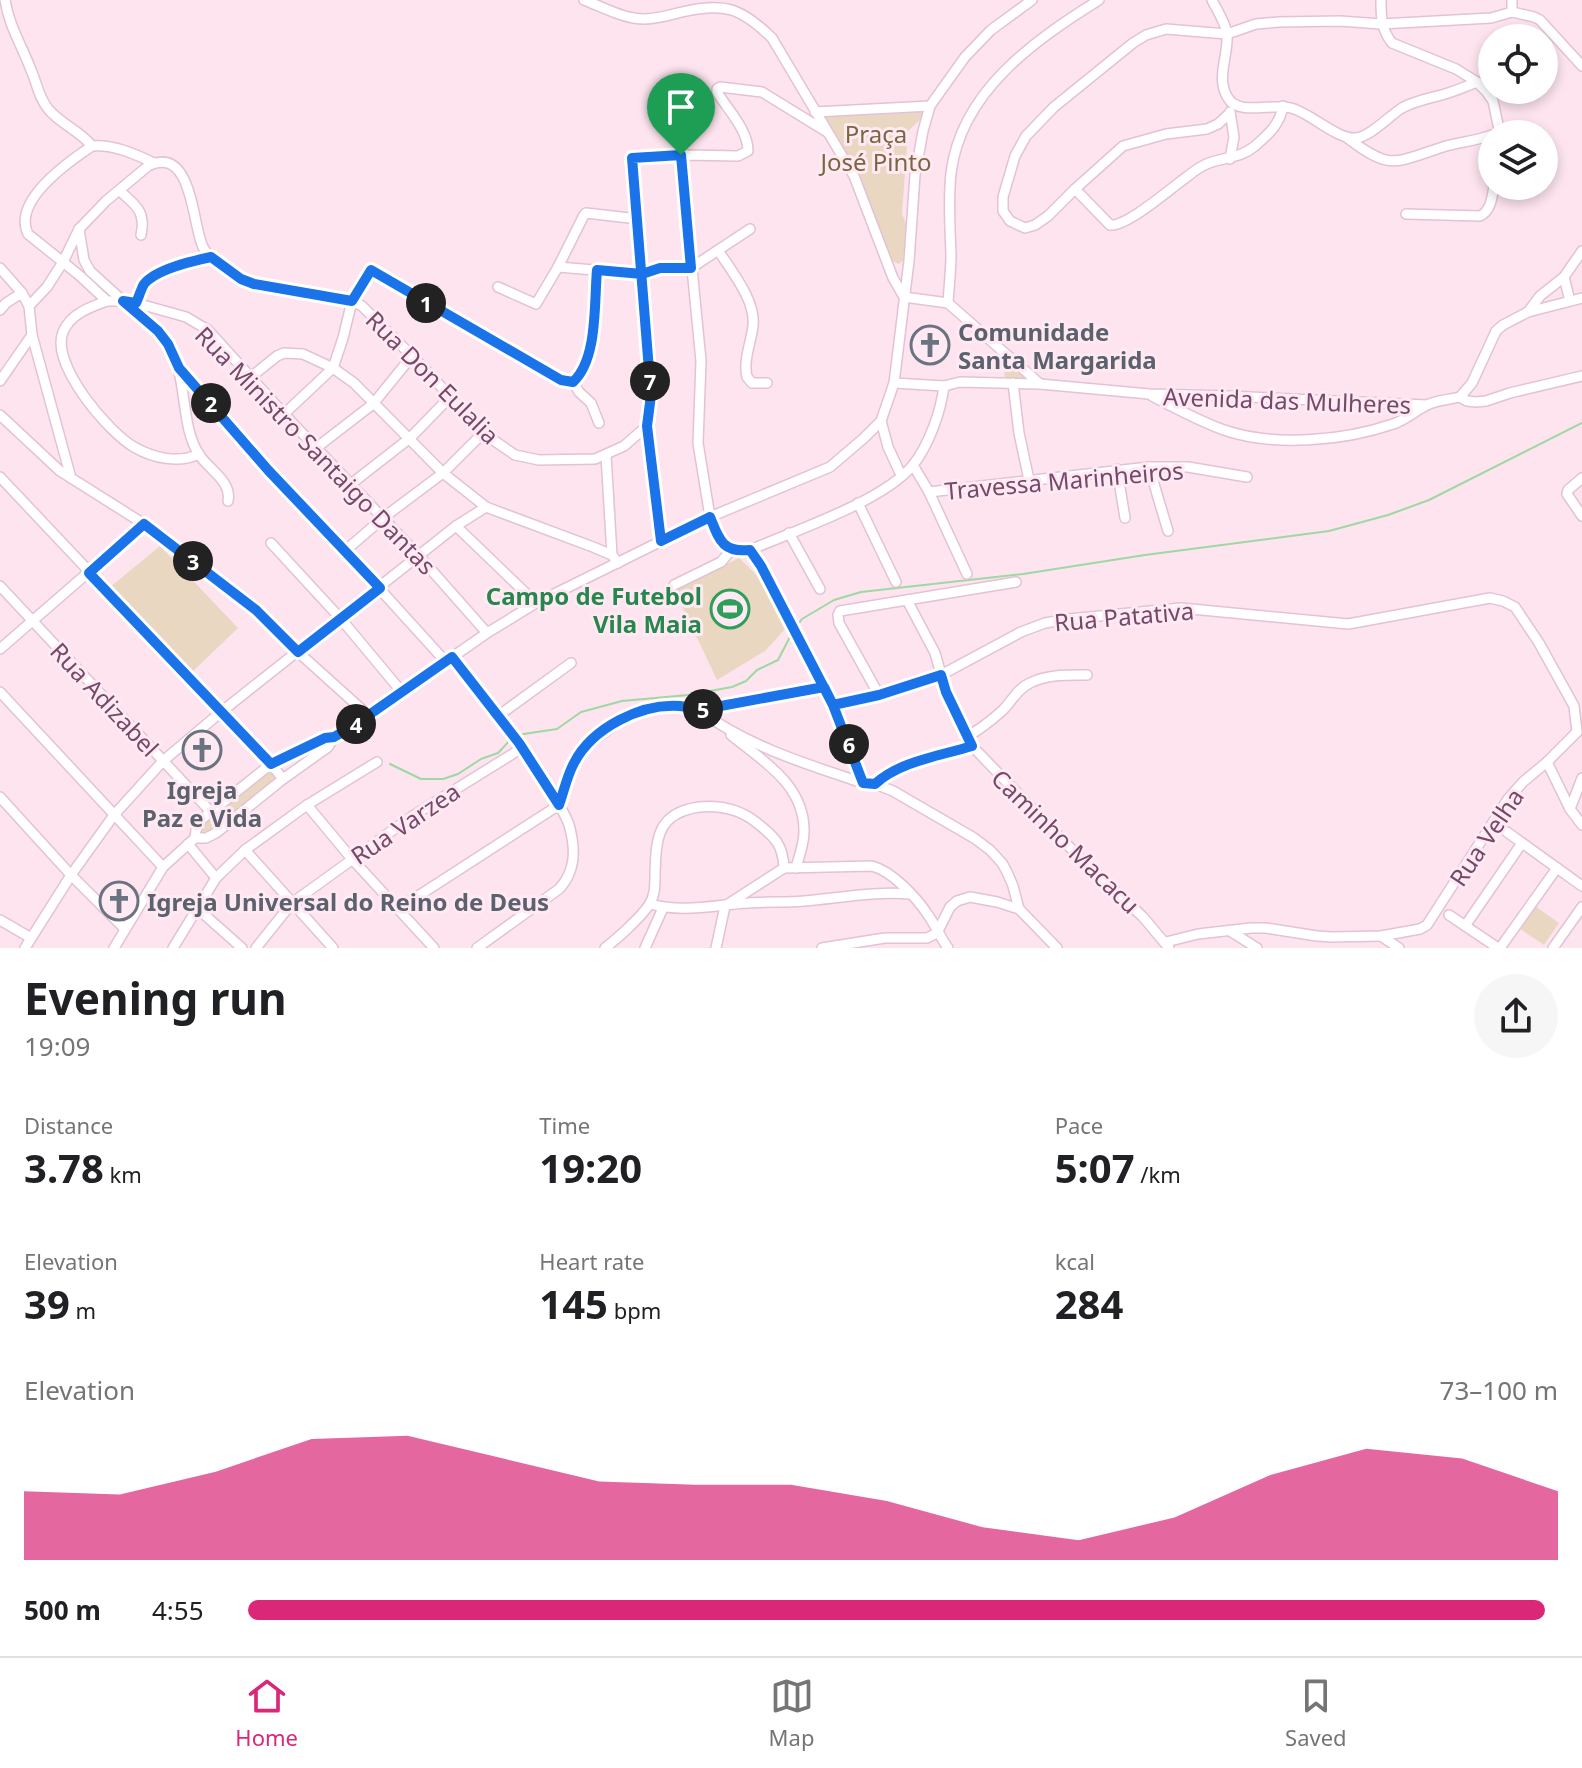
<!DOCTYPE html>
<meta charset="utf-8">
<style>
body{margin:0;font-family:"Noto Sans",sans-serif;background:#f6f6f6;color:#202124;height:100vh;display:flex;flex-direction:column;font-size:30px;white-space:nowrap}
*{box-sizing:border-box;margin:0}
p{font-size:26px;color:#757577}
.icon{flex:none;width:44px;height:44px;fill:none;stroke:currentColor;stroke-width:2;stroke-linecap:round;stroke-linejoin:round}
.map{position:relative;height:948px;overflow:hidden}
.side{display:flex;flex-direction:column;background:#fff;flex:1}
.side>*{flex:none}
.tools{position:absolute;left:1478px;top:24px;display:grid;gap:16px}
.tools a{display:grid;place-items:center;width:80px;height:80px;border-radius:50%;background:#fff;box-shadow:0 4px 12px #0003;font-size:40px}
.pin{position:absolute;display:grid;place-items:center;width:68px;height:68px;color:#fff;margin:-82px -34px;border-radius:50% 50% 50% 0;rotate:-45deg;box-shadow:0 0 8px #0007}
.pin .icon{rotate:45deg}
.km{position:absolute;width:40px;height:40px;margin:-20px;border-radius:50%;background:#222;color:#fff;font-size:22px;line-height:40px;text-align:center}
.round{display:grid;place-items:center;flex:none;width:84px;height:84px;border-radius:42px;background:#f6f6f6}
.headline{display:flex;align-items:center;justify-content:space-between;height:136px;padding:0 24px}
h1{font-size:44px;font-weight:700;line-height:60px}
.metrics{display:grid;grid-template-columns:repeat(3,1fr);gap:12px;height:136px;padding:8px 24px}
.metrics div{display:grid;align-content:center}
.metrics b{font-size:40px;font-weight:700}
.metrics small{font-size:22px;font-weight:400}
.metrics p{font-size:22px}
.chart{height:224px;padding:16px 24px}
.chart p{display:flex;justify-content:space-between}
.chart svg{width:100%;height:144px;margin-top:8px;fill:#db2777;opacity:.7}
ul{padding:0 24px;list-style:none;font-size:26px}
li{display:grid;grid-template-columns:128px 96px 1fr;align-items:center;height:60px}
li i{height:20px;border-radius:10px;background:#db2777}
.menu{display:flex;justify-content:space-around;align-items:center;height:112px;border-top:2px solid #e0e0e0;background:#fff;font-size:22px;color:#757577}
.menu a{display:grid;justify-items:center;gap:4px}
.menu .current{color:#db2777}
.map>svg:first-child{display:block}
</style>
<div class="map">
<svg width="1582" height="948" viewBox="0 0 1582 948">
<rect width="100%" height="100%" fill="#fde4ef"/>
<g fill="#ead7c2">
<polygon points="923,112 920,120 908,131 902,214 907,226 904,260 899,264 888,259 822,116"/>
<polygon points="1003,356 1034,382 1005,380"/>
<polygon points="160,546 238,628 190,674 109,588"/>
<polygon points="739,558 760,578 786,628 765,651 717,680 674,589"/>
<polygon points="271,764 283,779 221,829 195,838 196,830"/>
<polygon points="1535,906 1559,923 1544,945 1519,928"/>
</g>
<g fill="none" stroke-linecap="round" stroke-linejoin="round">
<g stroke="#9ed8a3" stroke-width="2">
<polyline points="797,626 802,619 834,600 861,592 1023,574 1145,555 1329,531 1388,515 1429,500 1582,423"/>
<polyline points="517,735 557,729 581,712 622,701 688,695 732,687 746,681 757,670 778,660 793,631"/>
<polyline points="390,764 421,779 443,779 458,774 481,759 498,753 512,738"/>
</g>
<defs>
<g id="minor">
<path d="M5,0C9,26 22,46 31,70C37,83 39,99 49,110C61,124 80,131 92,146"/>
<path d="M584,0C603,7 624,19 644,19C657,19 670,15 682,12C725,2 741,8 772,38L854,176L893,278L904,297L948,303L1040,384"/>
<path d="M1212,0C1217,10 1225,22 1227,33C1229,56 1215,78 1228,98C1238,116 1272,103 1291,108C1311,113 1337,140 1356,138C1371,136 1389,116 1402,108C1416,100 1433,98 1448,93C1458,90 1467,86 1477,82"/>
<path d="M1381,0C1381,17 1381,29 1392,43L1456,69L1477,82L1486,91L1493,101L1500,134"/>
<polyline points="1512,0 1512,12"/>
<polyline points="1512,12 1534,17 1540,20 1582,66"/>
<polyline points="815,112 930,106"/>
<polyline points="1230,112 1234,137 1230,159"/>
<polyline points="1230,113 1218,124 1207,129 1166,134 1123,146 1075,189 1048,216 1035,225 1025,228 1010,221 1003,211 1003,197 1015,156 1026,136 1054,107 1133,43 1146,35 1166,29 1227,34 1256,24 1279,22 1340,21 1381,24 1491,18 1512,12"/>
<path d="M1346,137C1391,171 1393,163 1443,147C1459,142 1476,141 1492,135"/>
<polyline points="681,155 701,361 698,443 710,517 720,540 731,550"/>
<path d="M154,163C135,154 113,144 92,146C68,162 12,201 28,234L79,275L107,301H123C138,315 157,327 168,344C189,377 179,426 200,456C210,470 232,482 228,501"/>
<path d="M1075,189L1110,225C1127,227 1172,187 1188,176C1194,171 1201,166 1209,163C1225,157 1241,158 1255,146C1269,134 1280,124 1283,106"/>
<path d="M120,191C136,206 146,211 141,235"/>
<path d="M1406,214L1480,216C1491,211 1492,197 1494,186"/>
<polyline points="79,229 84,260 90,271 123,301 136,303 186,317 208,330 284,414 419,556 487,633"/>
<path d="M718,250C731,271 756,300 753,326C751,343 743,360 747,377L752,383H767"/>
<polyline points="558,267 642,274 660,268 691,268 750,229"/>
<polyline points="0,268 22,293 29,306 32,335 71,478"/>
<polyline points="1564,277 1570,301"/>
<polyline points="498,287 536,304 558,267 584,215 586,213 638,219"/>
<path d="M107,301C90,307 70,314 63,332C50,364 108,432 134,447C153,458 179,464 199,454"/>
<polyline points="136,303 145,282 175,266 211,257"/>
<path d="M948,303C949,287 951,270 951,254C950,227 948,200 951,173C961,91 1035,40 1099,0"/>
<path d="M29,306L47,287L63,262L79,229L106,201L148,166C193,144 192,225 203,247C211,263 239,278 254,284L352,301L362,306L425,369L483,433L515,455L539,460L595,459L624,446L647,426"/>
<polyline points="0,310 6,303 22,293"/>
<polyline points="1528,312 1582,298"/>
<polyline points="179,368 268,470 319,522 445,661"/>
<polyline points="251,377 277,356 284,353 303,354 333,368 354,383 443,473 486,507 593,547 612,555 618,563"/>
<polyline points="0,381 32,335"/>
<polyline points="573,382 579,392 591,403 599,423"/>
<polyline points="894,383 944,386 960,382 1040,384 1149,394 1228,396 1426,405"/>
<polyline points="1013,383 1019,433 1029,480"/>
<path d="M1152,396C1175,408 1199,421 1224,430C1273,447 1344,441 1393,424C1405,420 1414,412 1425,406C1435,400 1448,400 1460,397"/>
<polyline points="1460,397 1472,383 1496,331 1503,325 1528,312 1540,296 1564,277 1582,251"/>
<polyline points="1460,397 1467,401 1476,402 1486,401 1510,393 1582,376"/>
<polyline points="284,414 333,368 343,338 352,301 369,270 561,380 573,382 585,368 591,349 597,270"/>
<polyline points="0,415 60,471 144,524 256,610 298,652 368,715"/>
<polyline points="881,421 888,447 901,475"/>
<polyline points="316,448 373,404 412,356"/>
<polyline points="606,455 612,555"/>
<polyline points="913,465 929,492 967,574"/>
<polyline points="1149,467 1168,531"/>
<polyline points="1117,469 1125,518"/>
<polyline points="0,477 271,764 283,779"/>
<polyline points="1582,478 1568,490 1567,494 1582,516"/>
<polyline points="351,484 410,438 450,397"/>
<polyline points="929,492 1149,467 1188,467 1247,477"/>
<polyline points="858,503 896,582"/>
<polyline points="456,526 536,603"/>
<polyline points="789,533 820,589"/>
<path d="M661,541L647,426L651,395L632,158L685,155L738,156L748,151C748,130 728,110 717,92V89L720,87L762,92L827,132"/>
<polyline points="271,543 341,619 401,691"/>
<polyline points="750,550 799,637 833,705 863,783"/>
<polyline points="345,551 383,518 443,473 483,433"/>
<path d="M674,585L721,562L731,550H750C794,531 884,501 913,465C929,445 941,411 944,386"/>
<polyline points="0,586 210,811"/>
<polyline points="907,600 935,653 946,692 972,746 1082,860 1143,917 1169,948"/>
<polyline points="0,649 144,524"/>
<path d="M452,657C483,696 514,735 541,777C551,792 563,808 569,825C576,849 576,871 559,889L477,948"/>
<polyline points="0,692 163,867"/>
<polyline points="879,695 839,623 838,615 840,611 1016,582"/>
<polyline points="833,705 879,695 941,675 1021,632 1045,623 1069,619 1181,608 1348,624 1490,598 1503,601 1515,607 1539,643 1574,706 1577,732"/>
<path d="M699,710C747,746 806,764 863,783L875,784L893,791L974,838L990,850L1002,863L1007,872L1013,886L1019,909"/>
<polyline points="498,716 571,663"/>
<path d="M731,735C763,761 805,785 804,832C804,844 799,856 796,868"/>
<path d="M967,737C980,729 992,720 1003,710C1012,701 1018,688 1030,683C1048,674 1068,675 1087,675"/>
<polyline points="1547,762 1570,809 1582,825"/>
<path d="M875,784C900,761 940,756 972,746"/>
<polyline points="0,797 71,875 125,929"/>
<polyline points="307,805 352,859 434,948"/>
<polyline points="1570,809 1582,778"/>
<polyline points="1507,832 1582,886"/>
<polyline points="195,838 206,838 216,833 283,779 328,747 334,737"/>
<polyline points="188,844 216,878"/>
<polyline points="245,850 333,948"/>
<path d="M784,868L872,866C892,871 917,898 928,915C936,926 940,937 948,948"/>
<path d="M650,904C683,913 714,905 748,903C767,901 786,903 804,901C840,898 874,891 910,894"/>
<polyline points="198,909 242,948"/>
<polyline points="398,909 559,805 574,764 585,747 617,723 636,713 658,707 679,706 699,710 824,687"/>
<polyline points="1449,915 1498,948"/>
<polyline points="0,920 31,938"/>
<polyline points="1465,926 1522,843"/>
<polyline points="1230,931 1257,948"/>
<polyline points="1381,936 1399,948"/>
<polyline points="1166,942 1198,934 1251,928 1266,928 1317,936 1332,937 1381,936 1420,929 1427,925 1508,799 1523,782 1547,762 1577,732"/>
<polyline points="25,948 71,875 114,815 163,761 221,712 456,526 486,507"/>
<polyline points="114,948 163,867 195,838 196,830 202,819 271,764 325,738 334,737 353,726 487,633 536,603 710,517 830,467 864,438 881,421 894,383 897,359 909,261 915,175 923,131 930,106 965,57 991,30 1032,0"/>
<polyline points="173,948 216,878 245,850 307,805 377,762"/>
<polyline points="256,948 292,903 411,817 522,748"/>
<path d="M605,948C618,938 640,918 649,905C655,896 655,885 655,875C656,838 657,813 699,807C720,805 741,810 757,823C775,837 783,845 784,868"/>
<polyline points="645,948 663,908"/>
<polyline points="716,948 725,906 784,868"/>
<polyline points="822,948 885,938 927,938 937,933 950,907 957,901 970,897 997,902 1019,909 1057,948"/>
<polyline points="1500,948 1557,868"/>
<polyline points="1553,948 1582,907"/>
</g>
</defs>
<use href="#minor" stroke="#e3c2d6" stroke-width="12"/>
<use href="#minor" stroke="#fff" stroke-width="9"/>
</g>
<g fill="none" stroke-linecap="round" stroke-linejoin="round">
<defs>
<path id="route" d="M681,155L691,268H660L642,274L597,270C594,303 598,359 573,382L561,380L371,270L352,301L254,284L241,279L211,257C192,261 156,269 144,284C141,289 139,297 136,303L123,301L158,331L168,344L179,368L268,470L380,588L298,652L256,610L144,524L89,573L271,764L325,738L334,737L353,726L452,657L519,743L559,805C564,791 567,776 574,763C592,728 641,703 680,706C686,707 693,708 699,710L824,687L833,705L879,695L941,675L946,692L972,746C940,756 900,761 875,784L863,783L833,705L761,566L750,550C722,553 719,539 710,517L661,541L647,426L651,395L632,158L681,155"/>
</defs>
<use href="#route" stroke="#fff" stroke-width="16"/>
<use href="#route" stroke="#1a73e8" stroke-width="10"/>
</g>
<defs>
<symbol id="church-ring" viewBox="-11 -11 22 22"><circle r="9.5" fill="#ffeaf4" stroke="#6b7280" stroke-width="1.5"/><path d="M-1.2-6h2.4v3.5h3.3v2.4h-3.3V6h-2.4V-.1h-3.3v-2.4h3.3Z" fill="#6b7280"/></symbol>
<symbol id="stadium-ring" viewBox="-11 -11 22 22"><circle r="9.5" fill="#ffeaf4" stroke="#2e9e5b" stroke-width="1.5"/><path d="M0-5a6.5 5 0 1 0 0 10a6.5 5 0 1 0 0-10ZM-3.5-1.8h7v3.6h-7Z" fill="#2e9e5b"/></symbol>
</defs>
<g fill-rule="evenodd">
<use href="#church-ring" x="908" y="323" width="44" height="44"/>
<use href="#stadium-ring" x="708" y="587" width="44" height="44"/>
<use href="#church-ring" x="180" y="728" width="44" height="44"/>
<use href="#church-ring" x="97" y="879" width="44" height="44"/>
</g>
<g text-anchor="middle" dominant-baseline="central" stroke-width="6" stroke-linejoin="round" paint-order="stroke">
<g font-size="24" fill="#7b6641" stroke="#ffeaf4">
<text x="876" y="133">Praça<tspan x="876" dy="28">José Pinto</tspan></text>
</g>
<g font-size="24" font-weight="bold" fill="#5b616d" stroke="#ffeaf4" text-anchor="start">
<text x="958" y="331">Comunidade<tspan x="958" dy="28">Santa Margarida</tspan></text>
<text x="202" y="789" text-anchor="middle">Igreja<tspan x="202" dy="28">Paz e Vida</tspan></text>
<text x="147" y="901">Igreja Universal do Reino de Deus</text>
</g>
<g font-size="24" fill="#754969" stroke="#ffeaf4">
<text transform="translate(433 377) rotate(45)">Rua Don Eulalia</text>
<text transform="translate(1287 400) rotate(2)">Avenida das Mulheres</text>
<text transform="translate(316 450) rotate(46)">Rua Ministro Santaigo Dantas</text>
<text transform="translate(1064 480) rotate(-5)">Travessa Marinheiros</text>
<text transform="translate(1124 616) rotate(-5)">Rua Patativa</text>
<text transform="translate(105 699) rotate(47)">Rua Adizabel</text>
<text transform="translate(405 823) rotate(-34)">Rua Varzea</text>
<text transform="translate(1486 837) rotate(-56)">Rua Velha</text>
<text transform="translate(1066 841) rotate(44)">Caminho Macacu</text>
</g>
<g font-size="24" font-weight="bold" fill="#27864d" stroke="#ffeaf4" text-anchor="end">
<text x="702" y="595">Campo de Futebol<tspan x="702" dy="28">Vila Maia</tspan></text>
</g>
</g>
</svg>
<div class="tools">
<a><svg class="icon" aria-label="locate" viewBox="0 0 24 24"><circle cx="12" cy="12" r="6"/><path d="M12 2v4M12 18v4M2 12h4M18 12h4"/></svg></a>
<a><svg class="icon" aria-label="layers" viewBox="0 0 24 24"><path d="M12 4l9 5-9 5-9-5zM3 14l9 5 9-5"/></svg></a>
</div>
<div class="pin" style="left:681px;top:155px;background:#1e9e55"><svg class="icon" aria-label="arrive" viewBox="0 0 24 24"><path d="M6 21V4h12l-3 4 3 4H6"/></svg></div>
<b class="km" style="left:426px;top:303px">1</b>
<b class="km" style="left:211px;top:403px">2</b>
<b class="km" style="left:193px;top:561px">3</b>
<b class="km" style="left:356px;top:724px">4</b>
<b class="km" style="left:703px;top:709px">5</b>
<b class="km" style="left:849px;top:744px">6</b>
<b class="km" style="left:650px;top:381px">7</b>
</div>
<section class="side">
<div class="headline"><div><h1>Evening run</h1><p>19:09</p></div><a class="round"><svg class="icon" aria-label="share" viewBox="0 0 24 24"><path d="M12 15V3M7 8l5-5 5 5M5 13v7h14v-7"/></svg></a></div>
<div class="metrics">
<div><p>Distance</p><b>3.78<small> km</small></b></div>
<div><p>Time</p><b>19:20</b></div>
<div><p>Pace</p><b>5:07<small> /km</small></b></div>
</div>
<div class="metrics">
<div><p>Elevation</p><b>39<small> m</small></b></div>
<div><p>Heart rate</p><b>145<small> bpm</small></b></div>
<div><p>kcal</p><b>284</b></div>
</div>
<div class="chart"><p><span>Elevation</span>73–100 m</p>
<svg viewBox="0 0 160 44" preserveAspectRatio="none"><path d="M0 44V23L10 24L20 17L30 7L40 6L50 13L60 20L70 21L80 21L90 26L100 34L110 38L120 31L130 18L140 10L150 13L160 23V44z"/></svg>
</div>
<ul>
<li><b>500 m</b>4:55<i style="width:99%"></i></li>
</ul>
</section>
<nav class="menu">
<a class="current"><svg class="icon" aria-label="home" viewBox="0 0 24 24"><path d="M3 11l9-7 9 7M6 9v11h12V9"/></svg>Home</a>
<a><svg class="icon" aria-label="map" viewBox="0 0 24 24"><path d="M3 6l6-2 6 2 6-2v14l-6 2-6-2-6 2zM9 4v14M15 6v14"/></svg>Map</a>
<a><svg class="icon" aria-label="saved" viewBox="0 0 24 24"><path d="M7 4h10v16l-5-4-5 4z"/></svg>Saved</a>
</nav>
